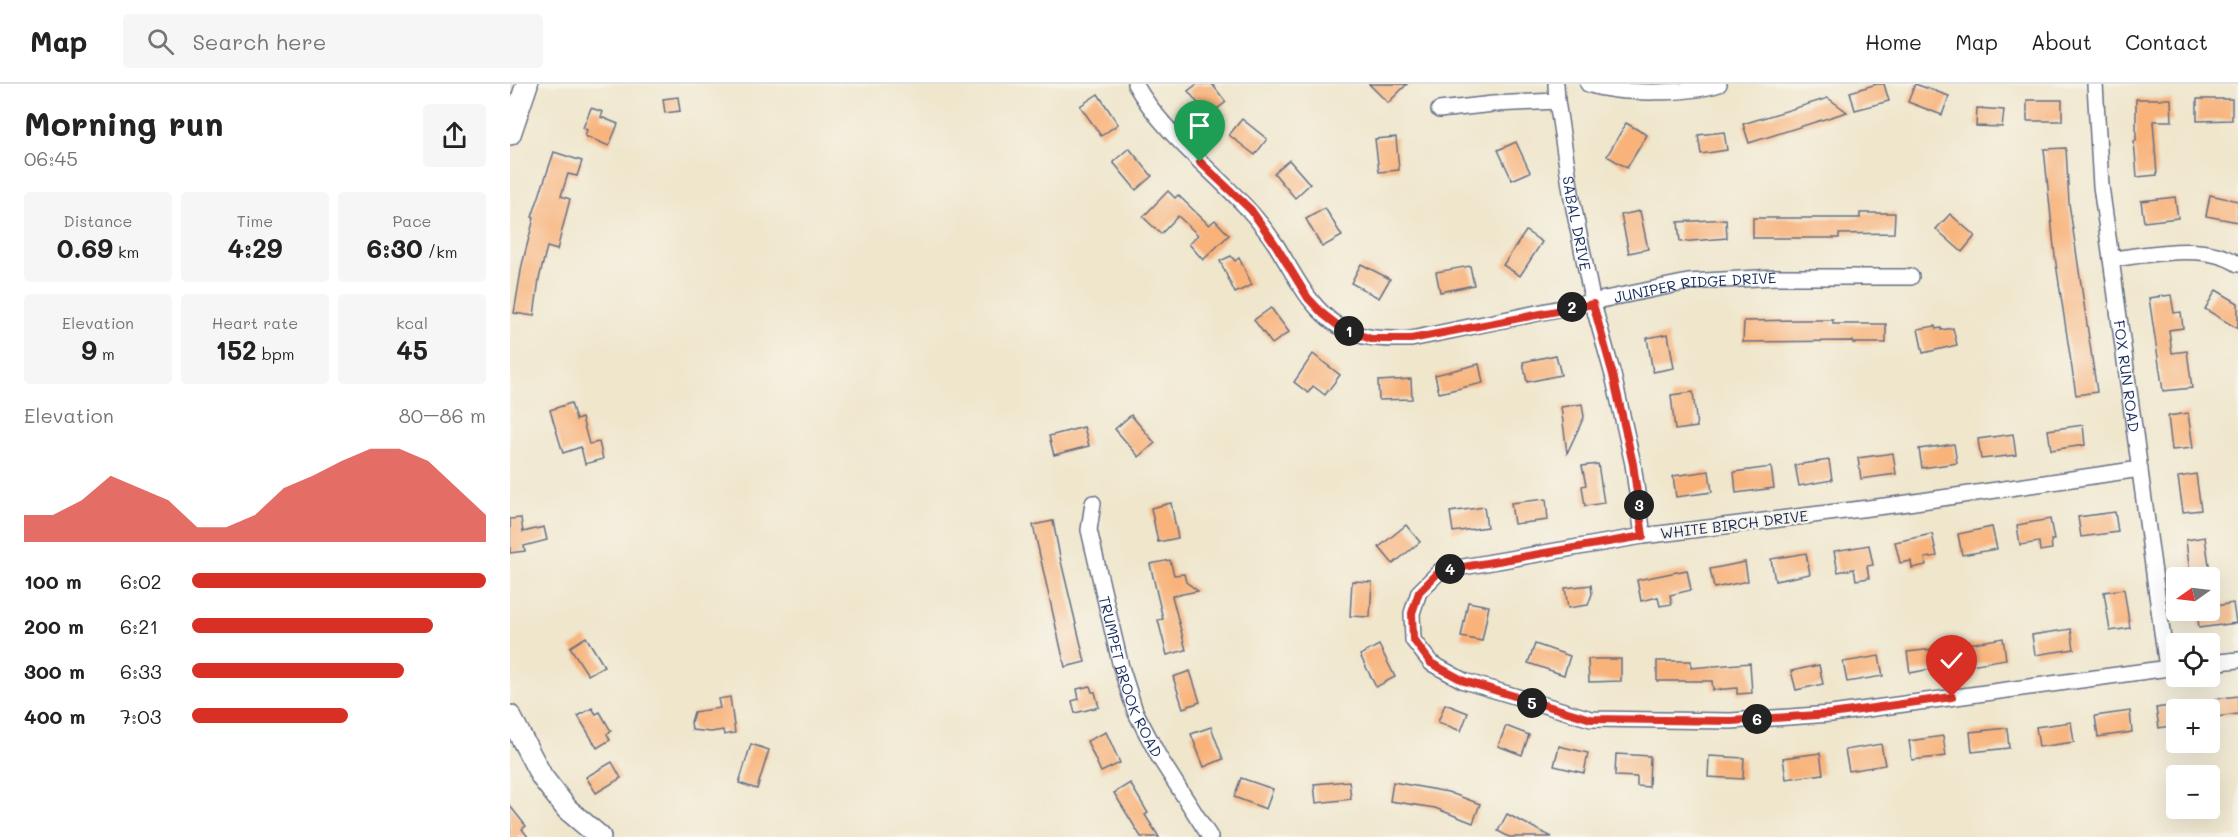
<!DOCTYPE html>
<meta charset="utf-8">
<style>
body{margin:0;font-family:Mali,sans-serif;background:#f6f6f6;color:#222;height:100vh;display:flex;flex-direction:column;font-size:22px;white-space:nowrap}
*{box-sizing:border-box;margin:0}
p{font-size:20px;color:#767676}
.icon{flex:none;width:33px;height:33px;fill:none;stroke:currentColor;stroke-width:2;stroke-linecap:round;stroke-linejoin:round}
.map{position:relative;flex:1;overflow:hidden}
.details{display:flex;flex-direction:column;background:#fff;width:510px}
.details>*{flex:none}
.needle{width:39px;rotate:256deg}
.tools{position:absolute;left:1656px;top:483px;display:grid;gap:12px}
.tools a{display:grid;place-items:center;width:54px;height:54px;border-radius:6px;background:#fff;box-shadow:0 6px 24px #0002;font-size:30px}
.pin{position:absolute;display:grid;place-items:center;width:51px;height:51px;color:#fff;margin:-62px -26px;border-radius:50% 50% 50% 0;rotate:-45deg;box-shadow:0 0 6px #0007}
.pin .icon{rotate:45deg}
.km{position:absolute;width:30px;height:30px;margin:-15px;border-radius:50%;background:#222;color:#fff;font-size:16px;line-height:30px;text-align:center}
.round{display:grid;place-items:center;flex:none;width:63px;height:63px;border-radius:6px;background:#f6f6f6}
.head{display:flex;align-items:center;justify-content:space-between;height:102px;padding:0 24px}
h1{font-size:33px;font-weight:700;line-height:45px}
.stats{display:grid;grid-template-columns:repeat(3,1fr);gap:9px;height:102px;padding:6px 24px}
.stats div{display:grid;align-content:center;border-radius:6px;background:#f6f6f6;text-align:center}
.stats b{font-size:26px;font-weight:700}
.stats small{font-size:16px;font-weight:400}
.stats p{font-size:16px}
.chart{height:168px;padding:12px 24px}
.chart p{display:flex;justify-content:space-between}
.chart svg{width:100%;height:108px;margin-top:6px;fill:#d93025;opacity:.7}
ul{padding:0 24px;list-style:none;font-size:20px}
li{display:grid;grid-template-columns:96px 72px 1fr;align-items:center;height:45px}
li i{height:15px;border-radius:8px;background:#d93025}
header{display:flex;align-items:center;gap:36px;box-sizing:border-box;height:84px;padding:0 30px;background:#fff;border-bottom:2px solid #e0e0e0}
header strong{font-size:28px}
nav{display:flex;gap:33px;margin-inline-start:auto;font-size:21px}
.search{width:420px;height:54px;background:#f6f6f6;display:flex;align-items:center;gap:15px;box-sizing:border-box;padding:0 21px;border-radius:6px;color:#767676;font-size:22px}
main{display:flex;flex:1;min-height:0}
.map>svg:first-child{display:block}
</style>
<header>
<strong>Map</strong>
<div class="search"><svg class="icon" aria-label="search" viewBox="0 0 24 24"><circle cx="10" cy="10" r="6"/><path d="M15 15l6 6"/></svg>Search here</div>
<nav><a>Home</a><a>Map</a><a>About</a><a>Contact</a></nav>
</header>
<main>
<section class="details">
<div class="head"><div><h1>Morning run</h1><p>06:45</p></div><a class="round"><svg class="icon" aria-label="share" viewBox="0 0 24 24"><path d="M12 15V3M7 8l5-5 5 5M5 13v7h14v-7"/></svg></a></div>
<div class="stats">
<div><p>Distance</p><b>0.69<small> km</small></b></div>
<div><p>Time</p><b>4:29</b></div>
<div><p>Pace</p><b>6:30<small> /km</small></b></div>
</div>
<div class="stats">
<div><p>Elevation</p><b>9<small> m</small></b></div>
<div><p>Heart rate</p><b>152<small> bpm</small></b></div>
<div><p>kcal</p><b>45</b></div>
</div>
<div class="chart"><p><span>Elevation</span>80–86 m</p>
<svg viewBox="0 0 160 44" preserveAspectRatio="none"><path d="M0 44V33L10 33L20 27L30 17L40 22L50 27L60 38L70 38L80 33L90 22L100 17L110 11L120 6L130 6L140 11L150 22L160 33V44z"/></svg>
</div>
<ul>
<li><b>100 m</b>6:02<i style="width:100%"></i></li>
<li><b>200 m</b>6:21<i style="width:82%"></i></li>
<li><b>300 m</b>6:33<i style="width:72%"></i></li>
<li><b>400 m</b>7:03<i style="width:53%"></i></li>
</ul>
</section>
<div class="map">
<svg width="1728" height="753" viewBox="0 0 1728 753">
<rect width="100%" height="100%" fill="#f7f3e8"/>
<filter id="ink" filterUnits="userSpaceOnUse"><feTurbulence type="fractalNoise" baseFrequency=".0167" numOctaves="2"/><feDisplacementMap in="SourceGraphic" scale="12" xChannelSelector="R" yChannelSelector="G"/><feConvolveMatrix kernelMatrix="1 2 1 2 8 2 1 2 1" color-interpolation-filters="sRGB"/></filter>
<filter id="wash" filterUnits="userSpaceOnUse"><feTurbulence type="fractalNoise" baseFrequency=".008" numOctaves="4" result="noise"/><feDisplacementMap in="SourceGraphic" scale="24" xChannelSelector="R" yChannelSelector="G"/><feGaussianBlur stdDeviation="1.35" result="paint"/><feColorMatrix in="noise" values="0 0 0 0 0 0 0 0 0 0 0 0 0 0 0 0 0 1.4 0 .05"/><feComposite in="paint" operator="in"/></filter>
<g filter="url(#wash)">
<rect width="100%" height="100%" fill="#efe6cc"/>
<g id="blocks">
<g fill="#f8b27a">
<polygon points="687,0 702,0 716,18 698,32 678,7"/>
<polygon points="859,0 897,0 878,19"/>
<polygon points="1367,0 1374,0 1379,17 1345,26 1340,8"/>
<polygon points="1405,0 1439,12 1432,31 1398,18"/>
<polygon points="588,10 608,40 591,52 570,22"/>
<polygon points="168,13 170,27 155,29 153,15"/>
<polygon points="1318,14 1337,28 1239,59 1233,40"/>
<polygon points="1626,15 1661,15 1662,37 1643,37 1647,91 1627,93 1624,57 1626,57"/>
<polygon points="1687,15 1722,15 1722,36 1687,37"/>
<rect x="1517" y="16" width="35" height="21"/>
<polygon points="81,24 93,28 91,33 108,40 99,62 75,52 77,46 73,44"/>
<polygon points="1467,24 1494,26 1492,43 1466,42"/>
<polygon points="732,35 757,55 745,71 719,51"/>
<polygon points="1116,39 1137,51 1117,84 1097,72"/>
<polygon points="1214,48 1217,66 1191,70 1188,51"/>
<polygon points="886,53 889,86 869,88 865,55"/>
<polygon points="1006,58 1020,88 1002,96 988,66"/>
<polygon points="619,64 642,92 626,106 603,78"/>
<polygon points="1556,64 1559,119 1587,308 1566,311 1545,173 1534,65"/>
<polygon points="44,68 72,77 67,92 58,90 51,112 60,115 47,166 37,163 29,195 24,232 4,229 12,181 24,134 22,133"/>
<polygon points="779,76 800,100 785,114 764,89"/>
<polygon points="658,107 665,114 668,111 699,141 705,136 719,151 693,176 679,160 688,151 668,132 651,150 633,133"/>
<polygon points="1700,111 1728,117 1728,138 1696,132"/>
<polygon points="1665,113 1668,134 1634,138 1631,117"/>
<polygon points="815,124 832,152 812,163 796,135"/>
<polygon points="1130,127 1138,165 1119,169 1111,131"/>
<polygon points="1350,129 1385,129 1384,149 1329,150 1329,154 1243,154 1243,134 1350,134"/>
<polygon points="1440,130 1465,152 1452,168 1426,145"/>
<polygon points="1216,135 1217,154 1170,158 1168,138"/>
<polygon points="1016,147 1032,158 1010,192 993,181"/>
<polygon points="721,172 725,177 729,174 742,201 725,209 710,177"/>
<polygon points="851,180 880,195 869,214 841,199"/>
<polygon points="960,182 964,201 930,208 926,188"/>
<polygon points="1706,206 1728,219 1728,245 1695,225"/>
<polygon points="1661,211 1664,229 1671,228 1673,244 1659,246 1662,269 1677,267 1682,304 1653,307 1639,214"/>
<polygon points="761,224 779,248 762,260 744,236"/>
<polygon points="1287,236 1323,236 1323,240 1376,240 1376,259 1343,259 1343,257 1233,258 1234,237"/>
<polygon points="1425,242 1426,245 1431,244 1431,246 1443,244 1447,261 1413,269 1408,245"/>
<polygon points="1158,250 1164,284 1143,288 1137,254"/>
<polygon points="803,270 830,291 815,311 803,302 798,309 784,298"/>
<polygon points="1046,271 1051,291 1017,298 1013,278"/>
<polygon points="969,280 973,299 929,309 925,291"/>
<polygon points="901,295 902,315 869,316 868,297"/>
<polygon points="1183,308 1187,343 1165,346 1161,311"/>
<polygon points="61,319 66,336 72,334 79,360 89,358 93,375 75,380 71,363 53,369 40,326"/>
<polygon points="1072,320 1074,333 1057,369 1051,323"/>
<polygon points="1678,329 1683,364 1662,366 1658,332"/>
<polygon points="621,331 645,359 629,373 605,345"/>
<polygon points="1573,341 1575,361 1541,366 1538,346"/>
<polygon points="574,343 579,362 544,371 539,352"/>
<polygon points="1503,350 1506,371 1471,375 1468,355"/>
<polygon points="1444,360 1447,379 1412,384 1409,365"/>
<polygon points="1383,369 1386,390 1351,395 1348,374"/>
<polygon points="1319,376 1322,396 1289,402 1285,381"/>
<polygon points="1088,380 1094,419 1075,422 1072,402 1076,401 1072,382"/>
<polygon points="1261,383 1264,404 1226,409 1224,388"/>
<polygon points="1199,387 1202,408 1166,413 1163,392"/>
<polygon points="1686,390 1691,426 1673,428 1668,393"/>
<polygon points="1036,415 1038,436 1004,440 1001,419"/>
<polygon points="661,419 668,454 648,458 641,424"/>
<polygon points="974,423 977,443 943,448 940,428"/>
<polygon points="1605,428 1608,448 1571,453 1568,433"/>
<polygon points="11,434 13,448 34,443 37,456 14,462 15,467 0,469 0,435"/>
<polygon points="1540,435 1544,456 1541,456 1542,465 1530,467 1529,458 1510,461 1507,441"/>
<polygon points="543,437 550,473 575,578 555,583 523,441"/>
<polygon points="896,441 910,458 883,480 869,463"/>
<polygon points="1482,443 1487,465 1452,471 1448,450"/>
<polygon points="1422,450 1427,472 1415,474 1416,481 1402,484 1401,477 1390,479 1385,458"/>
<polygon points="1695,453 1700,488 1680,491 1676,456"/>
<polygon points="1359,461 1363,481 1357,482 1359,494 1346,496 1344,485 1328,488 1324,467"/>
<polygon points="1296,469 1300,490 1265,497 1261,475"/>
<polygon points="660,476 664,491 674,490 676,498 688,507 662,512 676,566 657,571 648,536 653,535 640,480"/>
<polygon points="1235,478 1238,497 1204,504 1200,485"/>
<polygon points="1177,486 1181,506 1160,511 1162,520 1150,522 1148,513 1131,517 1127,496"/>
<polygon points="842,497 862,498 860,533 840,532"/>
<polygon points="1081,501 1082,510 1078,521 1058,524 1055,504"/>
<polygon points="1614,505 1620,544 1600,547 1594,508"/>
<polygon points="958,518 979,522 972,557 951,553"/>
<polygon points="1723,519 1726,539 1689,544 1687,526 1700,526 1700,523"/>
<polygon points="1561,545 1564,565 1525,571 1522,551"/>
<polygon points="76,553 94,582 78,591 60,563"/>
<polygon points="1493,554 1496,575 1461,581 1458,560"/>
<polygon points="1025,560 1060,572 1054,591 1018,579"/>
<polygon points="869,561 885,593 866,603 850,571"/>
<polygon points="1433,564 1436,582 1400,589 1397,568"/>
<polygon points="1369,572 1373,592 1337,598 1333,578"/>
<polygon points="1078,575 1111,575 1111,597 1079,598"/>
<polygon points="1147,577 1181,577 1181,584 1240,579 1242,609 1227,610 1227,604 1203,606 1202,597 1147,597"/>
<polygon points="1309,581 1313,600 1286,606 1281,587"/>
<polygon points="680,587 690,618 673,624 663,593"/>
<polygon points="580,602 582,608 585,608 589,623 565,629 562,617 569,615 567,605"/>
<polygon points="1728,612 1728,630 1706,633 1704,615"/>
<polygon points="220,613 225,649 214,651 213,646 201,648 182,646 181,638 184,628 210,624 208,615"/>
<polygon points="935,620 958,629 951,647 928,638"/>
<polygon points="1666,621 1666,641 1649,644 1646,624"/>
<polygon points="82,624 86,630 90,628 101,647 97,650 100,656 87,664 68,632"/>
<polygon points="1620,627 1622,648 1588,653 1585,632"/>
<polygon points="1561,638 1564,658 1529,663 1526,643"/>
<polygon points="996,642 1019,651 1012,671 988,662"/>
<polygon points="701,643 713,675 694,683 681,650"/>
<polygon points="1497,644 1499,664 1462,668 1460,648"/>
<polygon points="596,648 610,679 591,688 577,657"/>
<polygon points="1433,652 1436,672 1402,676 1399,657"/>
<polygon points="241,660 259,666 247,705 229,699"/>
<polygon points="1371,660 1375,681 1339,687 1335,666"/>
<polygon points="1049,662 1078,669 1074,689 1044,682"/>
<polygon points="1310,669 1313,690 1276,695 1273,674"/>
<polygon points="1106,670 1140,672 1139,703 1127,702 1127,693 1105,692"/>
<polygon points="1199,672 1234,674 1233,695 1198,693"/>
<polygon points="102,678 111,694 86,709 76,693"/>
<polygon points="731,694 763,705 756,725 724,713"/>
<polygon points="839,697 841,715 806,719 804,700"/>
<polygon points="883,698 938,708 970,720 963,739 925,724 880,717"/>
<polygon points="620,699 638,729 635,731 649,753 631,753 604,709"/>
<polygon points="0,722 16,742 12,745 18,753 0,753"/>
<polygon points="997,730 1042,753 999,753 988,747"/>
</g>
</g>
</g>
<g filter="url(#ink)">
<use href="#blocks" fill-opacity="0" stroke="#656f84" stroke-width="1.5"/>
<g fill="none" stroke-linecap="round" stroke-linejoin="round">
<defs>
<g id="minor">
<path id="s1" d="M625,0C661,63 727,101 766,161C785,191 799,224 830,243C852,256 877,255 901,255L1178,198L1265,193H1401"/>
<path id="s2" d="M1046,0L1047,17L1062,115L1083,220L1103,291L1123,380L1133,452"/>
<path d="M1078,0C1109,11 1178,10 1209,0"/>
<path id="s3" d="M1585,0L1591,102L1657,584"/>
<polyline points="929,26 983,20 1047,17"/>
<path d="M1601,175C1639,171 1694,158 1728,180"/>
<polyline points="1630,385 1391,420 1133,452 930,487 909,508 902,529 903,556 921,579 954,597 1081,635 1221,637 1321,630 1666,583"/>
<path id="s4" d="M583,419L579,446L611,583L625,627L649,673L700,753"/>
<polyline points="1700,579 1728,576"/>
</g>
<g id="secondary">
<polyline points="0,50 17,0"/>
<polyline points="0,632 32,693 57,725 90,753"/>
</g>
</defs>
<use href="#minor" stroke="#656f84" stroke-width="18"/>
<use href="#secondary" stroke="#656f84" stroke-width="24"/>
<use href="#minor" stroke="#fff" stroke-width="15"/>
<use href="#secondary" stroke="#fff" stroke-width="21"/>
</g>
</g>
<g fill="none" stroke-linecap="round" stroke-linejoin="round" filter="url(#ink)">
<defs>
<polyline id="route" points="690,78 741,126 765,160 798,214 813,230 831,244 861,255 901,255 1083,220 1103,291 1123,380 1133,452 930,487 909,508 902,529 903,555 921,579 954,597 1081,635 1221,637 1321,630 1442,613"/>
</defs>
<use href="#route" stroke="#fff" stroke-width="12"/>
<use href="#route" stroke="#d93025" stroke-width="8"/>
</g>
<g text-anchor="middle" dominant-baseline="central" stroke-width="4.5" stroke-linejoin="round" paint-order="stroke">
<g font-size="15" fill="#1b2f5e" stroke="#f7f3e8">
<text stroke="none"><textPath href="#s2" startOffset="141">SABAL DRIVE</textPath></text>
<text stroke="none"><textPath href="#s1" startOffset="682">JUNIPER RIDGE DRIVE</textPath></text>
<text stroke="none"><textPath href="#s3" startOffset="294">FOX RUN ROAD</textPath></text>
<text transform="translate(1224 440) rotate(-7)">WHITE BIRCH DRIVE</text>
<text stroke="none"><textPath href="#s4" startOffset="180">TRUMPET BROOK ROAD</textPath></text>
</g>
</g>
</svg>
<div class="tools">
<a><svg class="needle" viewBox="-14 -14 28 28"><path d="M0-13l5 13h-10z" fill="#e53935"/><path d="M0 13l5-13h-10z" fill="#767676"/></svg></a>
<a><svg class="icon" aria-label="locate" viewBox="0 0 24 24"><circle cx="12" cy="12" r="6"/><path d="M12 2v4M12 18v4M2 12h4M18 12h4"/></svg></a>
<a>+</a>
<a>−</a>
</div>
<div class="pin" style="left:690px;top:78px;background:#1e9e55"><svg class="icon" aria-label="arrive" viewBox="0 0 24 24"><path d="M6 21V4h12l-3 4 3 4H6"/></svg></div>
<div class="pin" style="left:1442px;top:613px;background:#d93025"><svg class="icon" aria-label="check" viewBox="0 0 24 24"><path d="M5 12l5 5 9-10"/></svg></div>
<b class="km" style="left:839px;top:247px">1</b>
<b class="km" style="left:1062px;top:223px">2</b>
<b class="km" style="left:1129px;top:421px">3</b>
<b class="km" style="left:940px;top:485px">4</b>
<b class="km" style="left:1022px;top:619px">5</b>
<b class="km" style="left:1247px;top:635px">6</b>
</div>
</main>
